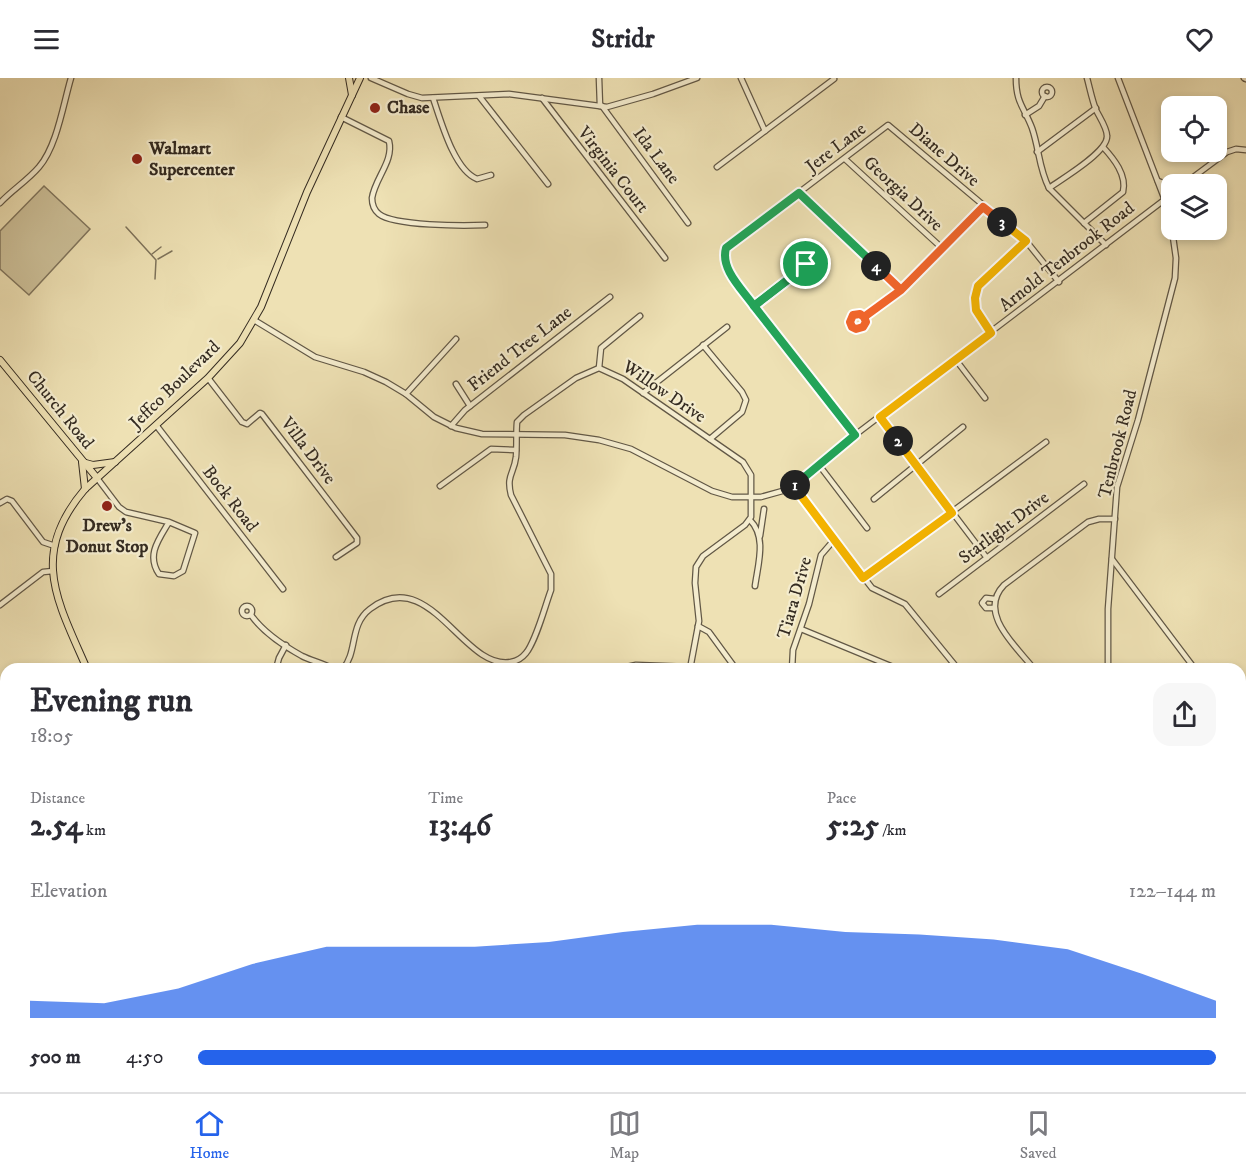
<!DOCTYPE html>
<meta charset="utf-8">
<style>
body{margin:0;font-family:"IM FELL DW Pica",serif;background:#f7f7f7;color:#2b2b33;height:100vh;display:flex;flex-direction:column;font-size:22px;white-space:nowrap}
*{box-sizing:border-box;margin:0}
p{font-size:20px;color:#7c7c81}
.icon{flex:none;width:33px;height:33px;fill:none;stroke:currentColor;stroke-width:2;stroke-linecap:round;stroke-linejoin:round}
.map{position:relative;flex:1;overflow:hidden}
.panel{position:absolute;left:0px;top:585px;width:1246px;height:429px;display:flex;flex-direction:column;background:#fff;border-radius:18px 18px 0 0;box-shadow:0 3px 9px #0003}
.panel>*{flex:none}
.fabs{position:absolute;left:1161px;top:18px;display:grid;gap:12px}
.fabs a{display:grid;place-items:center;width:66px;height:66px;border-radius:12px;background:#fff;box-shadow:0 3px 9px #0003;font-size:30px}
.pin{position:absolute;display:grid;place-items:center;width:51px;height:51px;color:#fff;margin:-26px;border:3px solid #fff;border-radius:50%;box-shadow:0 2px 6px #0007}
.km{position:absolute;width:30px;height:30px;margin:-15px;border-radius:50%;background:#222;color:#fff;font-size:16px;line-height:30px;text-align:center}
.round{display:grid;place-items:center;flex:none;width:63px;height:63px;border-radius:18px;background:#f7f7f7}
.head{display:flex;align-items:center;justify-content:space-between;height:102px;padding:0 30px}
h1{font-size:33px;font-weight:700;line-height:45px}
.metrics{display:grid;grid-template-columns:repeat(3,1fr);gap:9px;height:102px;padding:6px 30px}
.metrics div{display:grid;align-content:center}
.metrics b{font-size:30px;font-weight:700}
.metrics small{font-size:16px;font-weight:400}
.metrics p{font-size:16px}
.chart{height:168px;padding:12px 30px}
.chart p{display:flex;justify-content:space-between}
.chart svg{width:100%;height:108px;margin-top:6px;fill:#2563eb;opacity:.7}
ul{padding:0 30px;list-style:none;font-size:20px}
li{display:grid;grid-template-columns:96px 72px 1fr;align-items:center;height:45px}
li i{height:15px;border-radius:8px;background:#2563eb}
header{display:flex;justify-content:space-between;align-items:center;height:78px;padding:0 30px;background:#fff;font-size:27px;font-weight:700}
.dock{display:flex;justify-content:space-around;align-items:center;height:84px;border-top:2px solid #e1e1e2;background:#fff;font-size:16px;color:#7c7c81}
.dock a{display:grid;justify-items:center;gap:3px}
.dock .active{color:#2563eb}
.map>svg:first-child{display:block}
</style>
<header><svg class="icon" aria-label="menu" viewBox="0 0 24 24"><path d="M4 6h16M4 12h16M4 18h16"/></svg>Stridr<svg class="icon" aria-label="heart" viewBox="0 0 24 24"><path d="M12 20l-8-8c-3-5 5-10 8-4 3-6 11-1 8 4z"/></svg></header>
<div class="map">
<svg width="1246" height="1014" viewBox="0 0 1246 1014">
<defs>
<pattern id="forest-crowns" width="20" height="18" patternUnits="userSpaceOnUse" patternTransform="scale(1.5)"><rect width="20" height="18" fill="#cec29b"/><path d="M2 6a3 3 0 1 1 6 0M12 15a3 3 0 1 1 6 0" fill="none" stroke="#a89e7e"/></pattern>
</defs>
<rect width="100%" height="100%" fill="#eee1b4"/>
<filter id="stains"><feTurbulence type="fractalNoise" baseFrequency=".00333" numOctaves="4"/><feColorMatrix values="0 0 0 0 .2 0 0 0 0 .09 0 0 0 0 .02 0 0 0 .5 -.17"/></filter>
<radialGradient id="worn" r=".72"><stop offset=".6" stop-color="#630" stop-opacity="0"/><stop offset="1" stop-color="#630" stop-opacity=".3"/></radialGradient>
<polygon fill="url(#forest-crowns)" stroke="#81765e" stroke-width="1.5" points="1246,965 1246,1014 1192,1014 1198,1008 1240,1008 1241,971"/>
<g fill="#cec29b" stroke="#81765e" stroke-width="1.5">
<polygon points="44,108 90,151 29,217 0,191 0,153"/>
<polygon points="1246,746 1246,880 1241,885 1240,750"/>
<polygon points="554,1008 666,1008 669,1014 555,1014"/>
<polygon points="924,1008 983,1008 987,1011 984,1014 909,1014"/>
</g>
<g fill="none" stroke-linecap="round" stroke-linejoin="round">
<g stroke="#7e735b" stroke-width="1.5">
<polyline points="126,149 156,182 155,201"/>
<polyline points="152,176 161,169"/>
<polyline points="158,181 172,173"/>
<polyline points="595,1008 596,1014"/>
</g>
<defs>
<g id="minor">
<polyline points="371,0 408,16 422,20 509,16 607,29 653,16 697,0"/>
<polyline points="599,0 600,28"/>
<polyline points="741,0 765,53"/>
<path d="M1016,0C1016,25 1024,29 1032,50C1039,70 1039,91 1049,110L1106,167"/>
<polyline points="1118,0 1166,125 1172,149"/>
<polyline points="1244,0 1246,1"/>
<circle cx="1047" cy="14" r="5"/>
<polyline points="479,18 548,106"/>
<path d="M433,20C441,43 454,92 477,101L491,97"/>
<polyline points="542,20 665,180"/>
<polyline points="602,28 688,145"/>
<polyline points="1025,37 1039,28 1045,18"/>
<path d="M341,39L389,63C394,83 375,100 372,120C372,125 374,132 379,136C394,148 464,148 485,147"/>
<polyline points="1037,74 1096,30"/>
<polyline points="845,81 943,171"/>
<polyline points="717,89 834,1"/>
<polyline points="1158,103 1172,108"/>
<polyline points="1184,106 1227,74 1236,71 1246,72"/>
<path d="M1049,110C1062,101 1108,74 1107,58C1107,50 1100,40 1096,32C1092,22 1090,11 1087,0"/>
<polyline points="799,115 901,212"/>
<path d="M0,125C12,112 27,103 39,89C57,68 63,27 71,0"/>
<path d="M1084,145L1123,114C1127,97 1114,81 1103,69"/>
<circle cx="801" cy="192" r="8"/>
<polyline points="754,228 794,197"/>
<circle cx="858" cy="244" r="8"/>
<polyline points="864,239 901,212 983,129"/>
<polyline points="254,242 315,279 364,294 386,304 406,316 434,339 456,350 482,356 565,357 599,362 631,371 712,413 732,419 761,419 786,412 802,402 855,357 1172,116"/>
<polyline points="991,255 976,232 975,220 978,208 1026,163"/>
<polyline points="703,267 742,314 746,322 742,334 710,361"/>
<polyline points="956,282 985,320"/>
<polyline points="599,290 601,270 640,238"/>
<polyline points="208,300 242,344 247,346 260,335 262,336 357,460 357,465 336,479"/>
<polyline points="456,306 470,328"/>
<polyline points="643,315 727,249"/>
<polyline points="406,316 456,261"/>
<polyline points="880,339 987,480"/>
<polyline points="156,347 283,511"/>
<polyline points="451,348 465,332 610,219"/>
<polyline points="855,357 754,228 725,187 724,178 726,170 888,47 1026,163 1059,204"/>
<polyline points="819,387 867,450"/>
<path d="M97,400L119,429L126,434L169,444L195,455L183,493L174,498L159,496C146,477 159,461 169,444"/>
<polyline points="440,408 491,371 516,372"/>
<polyline points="793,408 872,510 905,526 958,591"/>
<polyline points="874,421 963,349"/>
<polyline points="0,425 7,421 12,423 43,464 55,468"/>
<path d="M750,442C767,459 758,486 755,508"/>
<polyline points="760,458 764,431"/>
<polyline points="1112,481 1195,591"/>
<polyline points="863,500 1046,364"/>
<polyline points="939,516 1084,406"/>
<polyline points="0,527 43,494 53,493"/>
<circle cx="247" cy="533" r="5"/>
<polyline points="994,530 986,530 982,525 986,520 995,521"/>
<path d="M251,537C263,554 284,568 302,578C312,583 323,585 333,591"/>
<polyline points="698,548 709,554 736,591"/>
<polyline points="801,551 898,591"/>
<polyline points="276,591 279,580 286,567"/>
<path d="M343,591C358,573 349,547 370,531C430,485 463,593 511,584C517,583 522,580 526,575C536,563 545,528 551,512V496L511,417C506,397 514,396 516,379C517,367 516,355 517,344L524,337L576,300L599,290L623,301L743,384L751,397V439L745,447L703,478L696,489L695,505L699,543L690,591"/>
<polyline points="617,591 636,587 690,589"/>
<polyline points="792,591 793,572 809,526 821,477 834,462"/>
<path d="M1034,591C1016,568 977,535 1004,507L1088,444L1099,441H1115"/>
<polyline points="1108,591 1108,531 1117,409 1138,342 1175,200 1176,180 1172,152"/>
<polyline points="1240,652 1242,657 1240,659"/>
<polyline points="1240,700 1246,696"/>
<polyline points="0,746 6,741"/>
<polyline points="1240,795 1246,803"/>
<polyline points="0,834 6,830"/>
<polyline points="1240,893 1246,897"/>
<polyline points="0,895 6,898"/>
<polyline points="0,959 6,966"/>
<polyline points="90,1008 93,1014"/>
<polyline points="180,1008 185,1014"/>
<polyline points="374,1008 379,1014"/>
<polyline points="710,1008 712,1014"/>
<polyline points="73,1014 87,1008"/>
<polyline points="205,1014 210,1008"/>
<polyline points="477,1014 477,1008"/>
<polyline points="999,1014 1006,1008"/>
</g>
<g id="major">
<polyline points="349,0 352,17"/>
<polyline points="0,282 97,400"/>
<polyline points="85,411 82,384 93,387 115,384"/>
<path d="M87,591C57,522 29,477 85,411L208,300L240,265L261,229L307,114L360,0"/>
<polyline points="274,1008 277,1014"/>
</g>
</defs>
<use href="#minor" stroke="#625846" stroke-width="7"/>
<use href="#major" stroke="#342b21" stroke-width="8"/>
<use href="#minor" stroke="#f4ecce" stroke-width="4.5"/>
<use href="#major" stroke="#eee1b4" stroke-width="6"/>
<defs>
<g id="rail">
<polyline points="1240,949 1246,944"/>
<polyline points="1171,1014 1177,1008"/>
</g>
</defs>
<use href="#rail" stroke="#342b21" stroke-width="4"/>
<use href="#rail" stroke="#f4ecce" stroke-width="1.5" stroke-dasharray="4.5" stroke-linecap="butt"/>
</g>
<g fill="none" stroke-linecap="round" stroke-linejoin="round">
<defs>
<polyline id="split-1" points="795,407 855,357 754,228 794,197 793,192 796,185 801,184 806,186"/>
<polyline id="split-2" points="795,407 796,411 863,500 952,435 898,363"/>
<polyline id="split-3" points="898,363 880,339 991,255 976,232 975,220 978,208 1026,163 1002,144"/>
<polyline id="split-4" points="876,188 901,212 864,239 866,244 863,249 856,251 852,249 850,244 853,237 860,236 864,239 901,212 983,129 1002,144"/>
<path id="split-5" d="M806,186L809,190L806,198L801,200L794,197L754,228C742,211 720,191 726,170L799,115L876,188"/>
</defs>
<use href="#split-1" stroke="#fff" stroke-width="12"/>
<use href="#split-2" stroke="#fff" stroke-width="12"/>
<use href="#split-3" stroke="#fff" stroke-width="12"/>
<use href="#split-4" stroke="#fff" stroke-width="12"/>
<use href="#split-5" stroke="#fff" stroke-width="12"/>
<use href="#split-1" stroke="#22a559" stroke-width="8"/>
<use href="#split-2" stroke="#f5b400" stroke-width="8"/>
<use href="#split-3" stroke="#f5b400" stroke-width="8"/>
<use href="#split-4" stroke="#f0652b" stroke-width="8"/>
<use href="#split-5" stroke="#22a559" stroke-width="8"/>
</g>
<g fill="#8f2418" stroke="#f4ecce" stroke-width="2">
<circle cx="375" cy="30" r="6"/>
<circle cx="137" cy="81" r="6"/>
<circle cx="107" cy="428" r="6"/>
</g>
<g text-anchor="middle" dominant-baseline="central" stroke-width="4.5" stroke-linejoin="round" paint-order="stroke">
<g font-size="18" font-weight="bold" fill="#342b21" stroke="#f4ecce" text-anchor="start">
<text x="387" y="30">Chase</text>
<text x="149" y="71">Walmart<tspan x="149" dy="21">Supercenter</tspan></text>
<text x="107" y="448" text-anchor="middle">Drew's<tspan x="107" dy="21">Donut Stop</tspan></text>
</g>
<g font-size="18" fill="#342b21" stroke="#f4ecce">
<text transform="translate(836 70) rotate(-37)">Jere Lane</text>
<text transform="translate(944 77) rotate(41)">Diane Drive</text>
<text transform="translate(656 78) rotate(53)">Ida Lane</text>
<text transform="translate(613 92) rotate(52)">Virginia Court</text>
<text transform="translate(903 116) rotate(43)">Georgia Drive</text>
<text transform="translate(1067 179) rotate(-38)">Arnold Tenbrook Road</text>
<text transform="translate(520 271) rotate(-38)">Friend Tree Lane</text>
<text transform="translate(175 307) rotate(-44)">Jeffco Boulevard</text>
<text transform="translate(664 314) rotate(34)">Willow Drive</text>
<text transform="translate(60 332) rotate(51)">Church Road</text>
<text transform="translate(1118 366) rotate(-76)">Tenbrook Road</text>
<text transform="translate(308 373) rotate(53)">Villa Drive</text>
<text transform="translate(230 421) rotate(52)">Bock Road</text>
<text transform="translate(1004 450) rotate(-37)">Starlight Drive</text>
<text transform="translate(795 520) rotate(-74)">Tiara Drive</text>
</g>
</g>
<rect width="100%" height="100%" filter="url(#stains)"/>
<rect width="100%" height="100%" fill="url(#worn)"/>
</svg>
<div class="fabs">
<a><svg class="icon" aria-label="locate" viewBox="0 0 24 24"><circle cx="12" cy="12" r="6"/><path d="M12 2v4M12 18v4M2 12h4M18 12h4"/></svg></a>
<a><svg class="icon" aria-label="layers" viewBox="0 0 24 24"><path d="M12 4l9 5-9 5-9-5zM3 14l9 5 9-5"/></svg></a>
</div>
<div class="pin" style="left:806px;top:186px;background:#1e9e55"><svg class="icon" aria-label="arrive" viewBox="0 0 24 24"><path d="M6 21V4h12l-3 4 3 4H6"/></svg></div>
<b class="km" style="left:795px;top:407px">1</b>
<b class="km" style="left:898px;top:363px">2</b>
<b class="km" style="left:1002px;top:144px">3</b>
<b class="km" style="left:876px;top:188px">4</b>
<section class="panel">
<div class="head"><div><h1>Evening run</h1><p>18:05</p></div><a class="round"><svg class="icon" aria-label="share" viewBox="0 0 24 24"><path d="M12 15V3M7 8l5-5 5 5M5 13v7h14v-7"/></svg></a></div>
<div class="metrics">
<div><p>Distance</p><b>2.54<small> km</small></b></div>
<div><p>Time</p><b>13:46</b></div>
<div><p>Pace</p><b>5:25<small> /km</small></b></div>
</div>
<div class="chart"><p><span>Elevation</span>122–144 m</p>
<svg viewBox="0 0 160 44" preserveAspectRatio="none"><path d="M0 44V37L10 38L20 32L30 22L40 15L50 15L60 15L70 13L80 9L90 6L100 6L110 9L120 10L130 12L140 16L150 26L160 37V44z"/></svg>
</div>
<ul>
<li><b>500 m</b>4:50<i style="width:100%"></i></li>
</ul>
</section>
</div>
<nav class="dock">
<a class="active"><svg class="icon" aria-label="home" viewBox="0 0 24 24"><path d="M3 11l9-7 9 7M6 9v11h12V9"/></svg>Home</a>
<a><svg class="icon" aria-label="map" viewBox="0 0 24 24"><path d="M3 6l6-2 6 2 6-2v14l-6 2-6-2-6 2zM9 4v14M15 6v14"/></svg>Map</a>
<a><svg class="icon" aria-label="saved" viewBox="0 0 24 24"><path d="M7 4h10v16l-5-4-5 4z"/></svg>Saved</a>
</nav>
